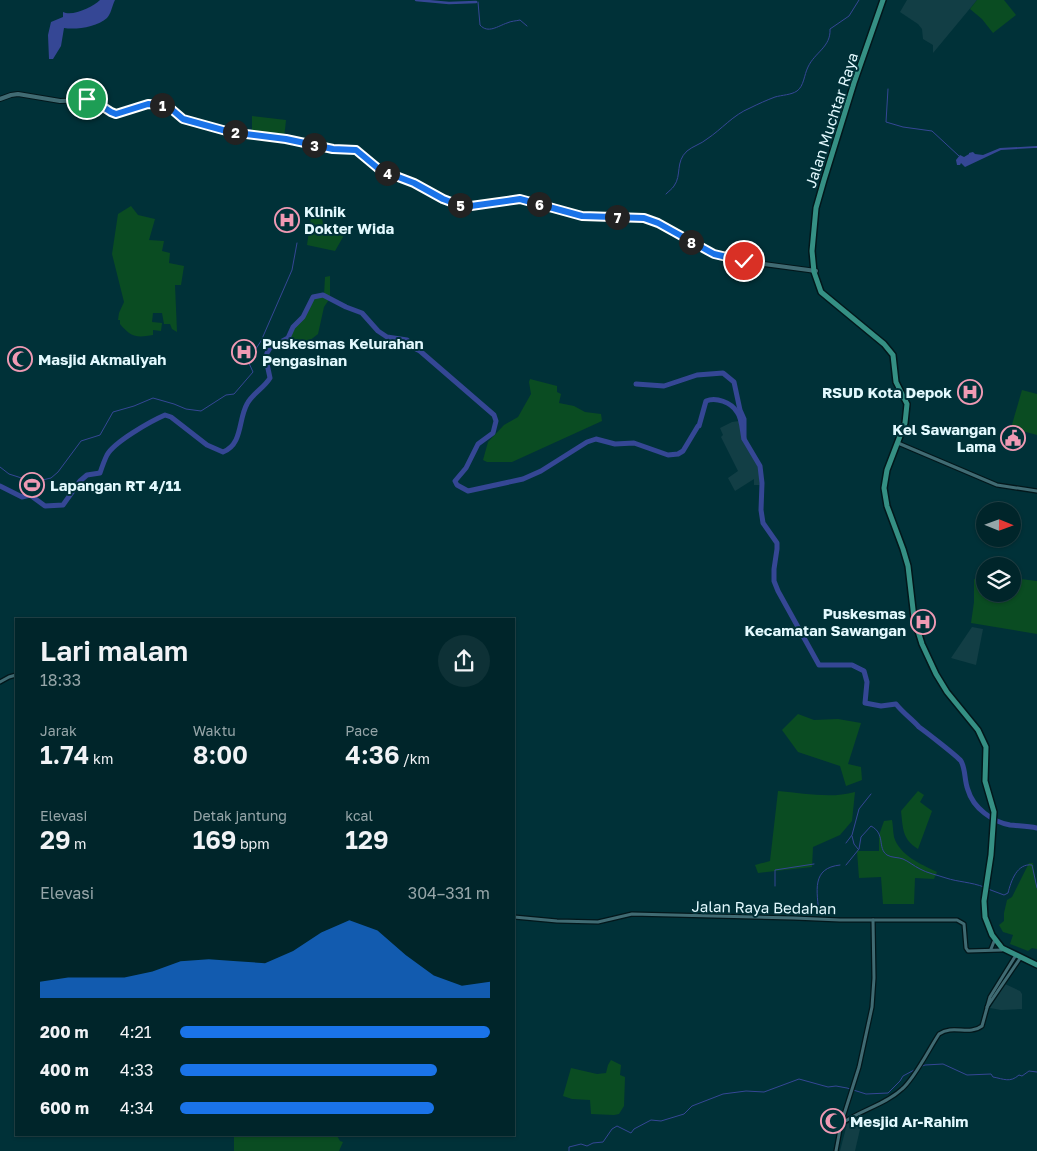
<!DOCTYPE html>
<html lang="id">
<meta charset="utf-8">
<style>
body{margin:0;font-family:"Golos Text",sans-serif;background:#0e3136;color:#f1f3f6;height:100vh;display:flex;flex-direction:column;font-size:19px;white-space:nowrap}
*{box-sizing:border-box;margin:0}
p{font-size:16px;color:#95a5a8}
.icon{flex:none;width:28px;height:28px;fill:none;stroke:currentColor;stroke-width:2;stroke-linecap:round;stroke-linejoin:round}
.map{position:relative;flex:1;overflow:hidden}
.panel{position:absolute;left:15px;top:618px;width:500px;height:518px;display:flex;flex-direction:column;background:#00252a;border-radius:0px;box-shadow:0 1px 4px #0004,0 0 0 1px #224247}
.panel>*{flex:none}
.needle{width:32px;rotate:91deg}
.controls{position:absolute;left:976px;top:502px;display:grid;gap:10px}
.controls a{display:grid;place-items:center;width:45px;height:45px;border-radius:50%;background:#00252a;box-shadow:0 1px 4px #0004,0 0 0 1px #224247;font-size:25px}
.pin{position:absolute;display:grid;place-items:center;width:42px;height:42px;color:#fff;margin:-21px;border:2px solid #fff;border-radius:50%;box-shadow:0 1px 5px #0007}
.km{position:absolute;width:25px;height:25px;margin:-12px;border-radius:50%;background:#222;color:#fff;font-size:14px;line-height:25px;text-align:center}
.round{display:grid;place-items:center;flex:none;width:52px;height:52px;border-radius:26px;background:#0e3136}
.summary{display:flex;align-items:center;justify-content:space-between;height:85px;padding:0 25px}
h1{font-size:28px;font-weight:600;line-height:38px}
.metrics{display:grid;grid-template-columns:repeat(3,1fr);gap:8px;height:85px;padding:5px 25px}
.metrics div{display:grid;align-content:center}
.metrics b{font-size:25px;font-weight:600}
.metrics small{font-size:14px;font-weight:400}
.metrics p{font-size:14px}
.chart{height:140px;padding:10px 25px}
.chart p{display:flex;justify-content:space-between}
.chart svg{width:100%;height:90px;margin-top:5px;fill:#1a73e8;opacity:.7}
ul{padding:0 25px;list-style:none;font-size:16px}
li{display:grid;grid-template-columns:80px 60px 1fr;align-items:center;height:38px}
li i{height:12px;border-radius:6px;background:#1a73e8}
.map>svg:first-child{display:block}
</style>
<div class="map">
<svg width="1037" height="1151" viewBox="0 0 1037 1151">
<rect width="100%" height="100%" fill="#003138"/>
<g fill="#123e45">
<polygon points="907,0 977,0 933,53 933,45 923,39 922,29 918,24 900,12"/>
<polygon points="739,421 745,443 760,466 762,485 754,485 754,479 735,491 728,478 738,471 721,437 723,435 720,428 732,422"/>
<polygon points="972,627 983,629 976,665 951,658"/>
<polygon points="1005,984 1020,991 1022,994 1022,1009 1001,1010 990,1008"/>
<polygon points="863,1116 855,1151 840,1151 847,1124"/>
</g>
<g fill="#0a4c22">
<polygon points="977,0 1004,0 1016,15 993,33 982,19 970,9"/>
<polygon points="252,116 286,120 284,139 252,135"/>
<path d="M131,206L138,215L155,219L149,240L164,241L162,251L170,253L169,263L184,266L181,285H175L177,332L172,329L170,324H164L162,313H153L152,322L162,323L161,331L153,330V335C136,338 131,337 120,324V320H118L119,313L124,302L112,254L118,214Z"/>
<polygon points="312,211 321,214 324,228 330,230 341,226 343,237 335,251 307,245"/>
<path d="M330,276V298L324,307L318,334L300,348L283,342L289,338C292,326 298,323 305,313C309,307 311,301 316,295H324L325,277Z"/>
<polygon points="530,379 557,386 557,392 561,394 559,403 574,406 585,412 601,414 602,421 512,462 487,462 483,460 488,442 504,425 518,417 531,394 529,382"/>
<polygon points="1022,390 1037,394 1037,435 1011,428"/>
<polygon points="1013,578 1037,581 1037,634 971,623 974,602 974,579 985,580 985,594 1012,594"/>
<polygon points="798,714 814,720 838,719 861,723 848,764 861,767 862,780 846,786 840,766 798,752 782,730"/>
<path d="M778,791C804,793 830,799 855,792L852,821L840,835L813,847L812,867L758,873L755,865L770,861Z"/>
<path d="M918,791L924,795L920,802L932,811L918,849C902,839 903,828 901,811Z"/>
<path d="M892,820C893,825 893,832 894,837C900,856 921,864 937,872L934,879L915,878L914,904H883L881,877L859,878L857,851H879V835L884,821Z"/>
<polygon points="1029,863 1033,863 1037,889 1037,949 1032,948 1028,951 1010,944 1013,935 1003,932 999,925 1004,921 1004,913 1007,900 1012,897"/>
<polygon points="611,1060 621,1065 620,1075 625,1077 624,1106 619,1114 614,1115 591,1114 590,1100 572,1099 563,1096 571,1068 597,1074 606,1073 608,1065"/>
<polygon points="234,1134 336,1134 340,1141 343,1142 339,1151 234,1151"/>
</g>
<g fill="#354795">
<path d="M100,0H115C112,6 111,14 107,18C97,27 76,30 64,28L61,46L53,59H49L48,35L51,22L63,17V12C72,17 93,7 100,0Z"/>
<polygon points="1037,146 1037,148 1034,148 1001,150 965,167 961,163 960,165 957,165 956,160 960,155 964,157 969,154 969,153 973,152 975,154 983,155 1000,148"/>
</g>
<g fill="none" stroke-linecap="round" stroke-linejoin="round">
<g stroke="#354795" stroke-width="1">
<path d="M478,2L480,25C488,34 498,26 507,23C511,21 516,21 520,20L527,26"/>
<polyline points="888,89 886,122 903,127 932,131 959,156"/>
<path d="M666,194C669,191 672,189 674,186C682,175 675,162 687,151C693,146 701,144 707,139C722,129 733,115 750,108C758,104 767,100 775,97C782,95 791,95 797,91C804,86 804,75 808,67C815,52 831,47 830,29L849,16L859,0"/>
<polyline points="0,467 9,474 34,482 51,478 58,472 81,441 100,435 113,412 134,406 153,398 174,404 186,409 201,411 226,395 234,394 253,372 248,361 261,341 292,270 297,243"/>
<polyline points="852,836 854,844 858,849"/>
<polyline points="846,843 852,835 859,809 871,794"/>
<path d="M846,865L859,849L861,837L871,826C886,834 877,848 887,855C892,858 898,857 903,859C908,861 914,866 920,869C927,873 937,875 946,878C958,882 971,882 984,887"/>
<polyline points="775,886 775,870 814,864"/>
<path d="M988,889L1004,895L1008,893C1011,881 1017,863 1032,865L1037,888"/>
<path d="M819,914C817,891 811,868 840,865"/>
<path d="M920,1067L925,1065L943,1064L967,1075L991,1074L993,1077C1004,1079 1010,1083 1019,1075L1022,1076L1029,1071L1037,1072"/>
<polyline points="569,1151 569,1147 581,1144 587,1146 593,1143 603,1142 612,1129 617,1126 631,1133 634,1129 651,1120 661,1121 684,1114 692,1106 723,1094 746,1091 764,1092 799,1079 828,1087 836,1086 847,1088 866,1094 888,1093 900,1081 903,1076 916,1069"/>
</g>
<polyline stroke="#354795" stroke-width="2.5" points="416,0 449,3 476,2"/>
<g stroke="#354795" stroke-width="5">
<path d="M636,384L664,386L697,375L723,373L734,382L740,410L744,419V439L760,466L762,483L761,510L763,523L777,543V549L774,569V581L778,591L819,665H852L864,671L867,682L865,703L881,706L896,704C903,713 912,719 919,727C926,732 957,756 961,761C966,770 964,780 968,790C973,808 993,822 1010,825C1019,826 1028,826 1037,828"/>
<path d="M0,486L22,497L30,495L45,506L63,505L80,481L87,475L100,473C102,467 104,461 107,455C114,442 151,421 165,415L171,417L207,445L223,452C243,444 238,420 247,404C252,394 264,388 270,378L266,359L267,353L270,348L288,338L293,327L303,317L313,297L323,295L346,307L362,313L378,331L387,337L407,340L414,348L420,351L494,415L496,421L493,433L478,444L466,468L455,481L457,485L468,491L523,479L541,471L587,442L596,439L615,444L634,443L668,455L678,454L683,451L698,426H699L706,401C716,397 731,402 737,412C742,418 742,431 744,439"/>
</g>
<defs>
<g id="tertiary">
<polyline points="898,443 997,485 1037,491"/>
<polyline points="0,682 9,677 16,675"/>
<polyline points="514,917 557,921 598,922 632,914 794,918 840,920 957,920 964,924 966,948 968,951 1002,950"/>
<polyline points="991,949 995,939"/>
<polyline points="987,1007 1021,957"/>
<path d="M841,1124C860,1110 885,1105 902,1089C915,1078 929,1049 939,1034C953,1024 969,1036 982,1026L990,997L1016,955"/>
<polyline points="836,1151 841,1124 859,1067 872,1007 874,978 873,920"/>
</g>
<polyline id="secondary" points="0,99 11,95 18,94 60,101 92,100 111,112 117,114 148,104 164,105 171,108 181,118 230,131 286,139 333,149 356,150 384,172 420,186 457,205 471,206 520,199 582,216 642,217 658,223 706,250 719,256 748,262 816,271"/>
<polyline id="trunk" points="883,0 854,83 824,180 816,208 812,251 814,272 821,292 884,344 893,355 896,382 907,404 905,423 887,470 884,488 887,506 903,549 908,566 914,618 922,644 936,674 947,692 978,730 986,747 985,781 994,812 991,855 984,901 985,917 992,935 1002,948 1037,965"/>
</defs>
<use href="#tertiary" stroke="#02171b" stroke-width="5.5"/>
<use href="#secondary" stroke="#02171b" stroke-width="6"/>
<use href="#trunk" stroke="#02171b" stroke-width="8"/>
<use href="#tertiary" stroke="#406b73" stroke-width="3"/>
<use href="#secondary" stroke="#406b73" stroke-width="4"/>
<use href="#trunk" stroke="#359084" stroke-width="5"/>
</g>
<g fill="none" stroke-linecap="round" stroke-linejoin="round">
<defs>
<polyline id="route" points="87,99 94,101 111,112 116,114 148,104 164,105 169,107 183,119 230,132 286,139 333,149 356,150 380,170 414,183 443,199 459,205 471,206 520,199 582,216 644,218 658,223 714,254 744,261"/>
</defs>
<use href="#route" stroke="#fff" stroke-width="10"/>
<use href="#route" stroke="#1a73e8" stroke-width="6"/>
</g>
<defs>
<symbol id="hospital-ring" viewBox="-11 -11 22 22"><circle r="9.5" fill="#003138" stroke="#f09ab4" stroke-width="1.5"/><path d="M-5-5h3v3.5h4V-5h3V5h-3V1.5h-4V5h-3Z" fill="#f09ab4"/></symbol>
<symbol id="mosque-ring" viewBox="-11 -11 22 22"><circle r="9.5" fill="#003138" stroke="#f09ab4" stroke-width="1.5"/><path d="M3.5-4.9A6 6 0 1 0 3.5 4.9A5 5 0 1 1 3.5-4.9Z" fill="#f09ab4"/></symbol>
<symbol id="civic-ring" viewBox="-11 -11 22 22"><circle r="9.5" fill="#003138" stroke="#f09ab4" stroke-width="1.5"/><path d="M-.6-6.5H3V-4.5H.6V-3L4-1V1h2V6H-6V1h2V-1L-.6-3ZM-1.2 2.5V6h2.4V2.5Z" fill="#f09ab4"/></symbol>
<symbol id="stadium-ring" viewBox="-11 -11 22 22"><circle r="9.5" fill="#003138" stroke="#f09ab4" stroke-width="1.5"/><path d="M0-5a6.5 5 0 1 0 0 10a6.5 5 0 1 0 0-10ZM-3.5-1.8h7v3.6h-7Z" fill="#f09ab4"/></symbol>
</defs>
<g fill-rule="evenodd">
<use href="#hospital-ring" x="273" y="206" width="28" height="28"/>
<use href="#hospital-ring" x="230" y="338" width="28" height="28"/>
<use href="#mosque-ring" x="6" y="345" width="28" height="28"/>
<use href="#hospital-ring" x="956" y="378" width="28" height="28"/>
<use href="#civic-ring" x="999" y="424" width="28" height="28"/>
<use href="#stadium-ring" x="18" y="471" width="28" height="28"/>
<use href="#hospital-ring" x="909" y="608" width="28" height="28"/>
<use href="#mosque-ring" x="819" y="1107" width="28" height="28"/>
</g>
<g text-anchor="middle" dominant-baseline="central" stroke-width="4" stroke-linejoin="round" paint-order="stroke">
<g font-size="15" fill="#e2f9fe" stroke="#003138">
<text transform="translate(831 120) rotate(-72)">Jalan Muchtar Raya</text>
<text transform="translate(764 907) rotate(1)">Jalan Raya Bedahan</text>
</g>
<g font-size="15" font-weight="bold" fill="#e2f9fe" stroke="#003138" text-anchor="start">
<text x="304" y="211">Klinik<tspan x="304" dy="17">Dokter Wida</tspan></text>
<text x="262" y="343">Puskesmas Kelurahan<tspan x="262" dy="17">Pengasinan</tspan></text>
<text x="38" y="359">Masjid Akmaliyah</text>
<text x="952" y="392" text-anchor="end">RSUD Kota Depok</text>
<text x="996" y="429" text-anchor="end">Kel Sawangan<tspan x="996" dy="17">Lama</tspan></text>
<text x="50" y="485">Lapangan RT 4/11</text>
<text x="906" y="613" text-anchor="end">Puskesmas<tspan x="906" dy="17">Kecamatan Sawangan</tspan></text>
<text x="850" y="1121">Mesjid Ar-Rahim</text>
</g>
</g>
</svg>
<div class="controls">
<a><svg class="needle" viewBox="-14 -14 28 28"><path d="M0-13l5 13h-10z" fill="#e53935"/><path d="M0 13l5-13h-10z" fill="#95a5a8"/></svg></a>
<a><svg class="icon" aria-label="layers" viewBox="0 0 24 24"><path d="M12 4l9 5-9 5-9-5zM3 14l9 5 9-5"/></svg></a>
</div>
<div class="pin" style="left:87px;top:99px;background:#1e9e55"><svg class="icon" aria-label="arrive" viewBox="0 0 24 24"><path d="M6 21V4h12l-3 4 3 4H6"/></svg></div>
<div class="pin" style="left:744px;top:261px;background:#d93025"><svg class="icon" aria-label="check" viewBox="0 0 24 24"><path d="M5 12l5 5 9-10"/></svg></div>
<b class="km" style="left:162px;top:105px">1</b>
<b class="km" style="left:235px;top:132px">2</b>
<b class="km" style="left:314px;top:145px">3</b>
<b class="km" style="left:387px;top:173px">4</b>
<b class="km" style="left:460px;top:205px">5</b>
<b class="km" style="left:539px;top:204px">6</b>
<b class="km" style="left:617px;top:217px">7</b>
<b class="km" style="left:691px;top:242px">8</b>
<section class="panel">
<div class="summary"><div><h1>Lari malam</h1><p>18:33</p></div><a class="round"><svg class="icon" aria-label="share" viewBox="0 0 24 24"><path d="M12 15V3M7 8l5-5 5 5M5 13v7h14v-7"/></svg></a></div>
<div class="metrics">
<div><p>Jarak</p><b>1.74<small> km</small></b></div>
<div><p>Waktu</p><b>8:00</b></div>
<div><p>Pace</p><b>4:36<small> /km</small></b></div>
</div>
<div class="metrics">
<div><p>Elevasi</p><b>29<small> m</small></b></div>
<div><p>Detak jantung</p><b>169<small> bpm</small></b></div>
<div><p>kcal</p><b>129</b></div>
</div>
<div class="chart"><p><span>Elevasi</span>304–331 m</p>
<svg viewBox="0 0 160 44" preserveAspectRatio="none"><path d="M0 44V36L10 34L20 34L30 34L40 31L50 26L60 25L70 26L80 27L90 21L100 12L110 6L120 11L130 23L140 33L150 38L160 36V44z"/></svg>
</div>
<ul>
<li><b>200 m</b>4:21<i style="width:100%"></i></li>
<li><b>400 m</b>4:33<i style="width:83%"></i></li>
<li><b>600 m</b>4:34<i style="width:82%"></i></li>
</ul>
</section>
</div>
